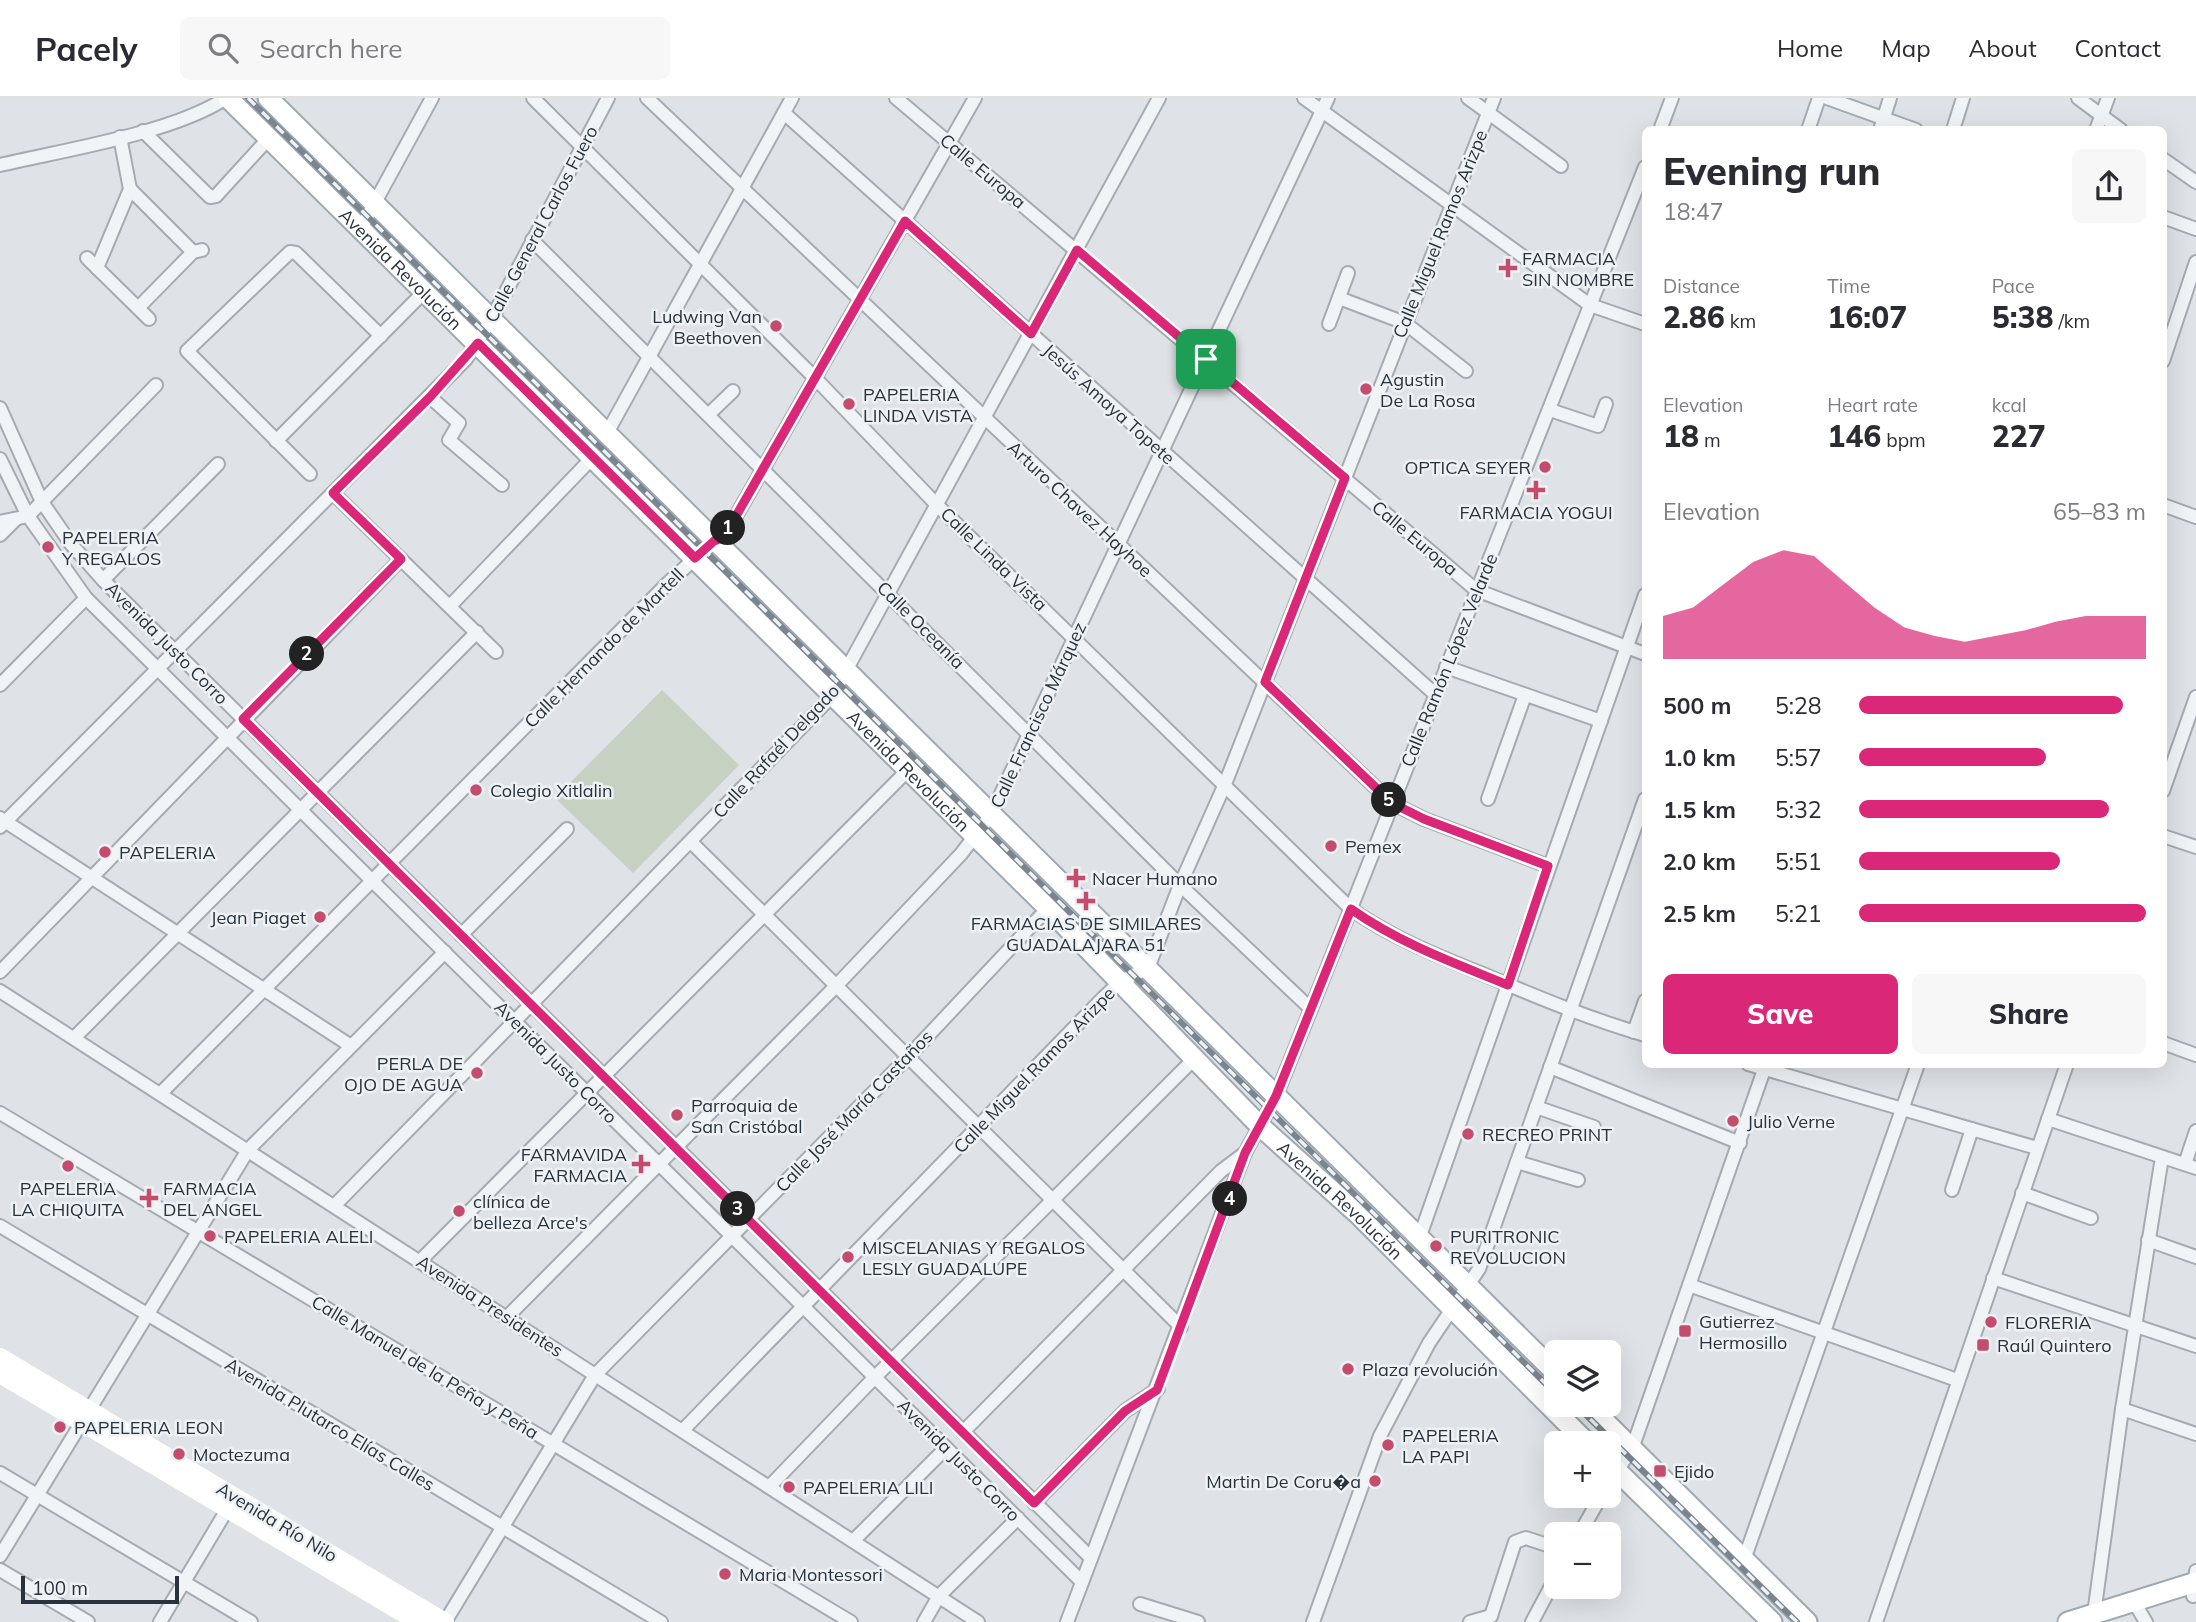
<!DOCTYPE html>
<meta charset="utf-8">
<style>
body{margin:0;font-family:Mulish,sans-serif;background:#f7f7f7;color:#2b2b33;height:100vh;display:flex;flex-direction:column;font-size:26px;white-space:nowrap}
*{box-sizing:border-box;margin:0}
p{font-size:23px;color:#7c7c81}
.icon{flex:none;width:38px;height:38px;fill:none;stroke:currentColor;stroke-width:2;stroke-linecap:round;stroke-linejoin:round}
.map{position:relative;flex:1;overflow:hidden}
.panel{position:absolute;left:1642px;top:28px;width:525px;height:942px;display:flex;flex-direction:column;background:#fff;border-radius:10px;box-shadow:0 7px 28px #0002}
.panel>*{flex:none}
.controls{position:absolute;left:1544px;top:1242px;display:grid;gap:14px}
.controls a{display:grid;place-items:center;width:77px;height:77px;border-radius:10px;background:#fff;box-shadow:0 7px 28px #0002;font-size:35px}
.scale{position:absolute;left:21px;bottom:18px;width:158px;box-sizing:border-box;padding-left:7px;border:4px solid #29333d;border-top:0;font-size:19px;line-height:24px;white-space:nowrap;color:#29333d;-webkit-text-stroke:5px #eef2f5;paint-order:stroke}
.pin{position:absolute;display:grid;place-items:center;width:60px;height:60px;color:#fff;margin:-30px;border-radius:14px;box-shadow:0 4px 10px #0006}
.km{position:absolute;width:35px;height:35px;margin:-18px;border-radius:50%;background:#222;color:#fff;font-size:19px;line-height:35px;text-align:center}
.round{display:grid;place-items:center;flex:none;width:74px;height:74px;border-radius:10px;background:#f7f7f7}
.summary{display:flex;align-items:center;justify-content:space-between;height:119px;padding:0 21px}
h1{font-size:38px;font-weight:800;line-height:52px}
.metrics{display:grid;grid-template-columns:repeat(3,1fr);gap:10px;height:119px;padding:7px 21px}
.metrics div{display:grid;align-content:center}
.metrics b{font-size:30px;font-weight:800}
.metrics small{font-size:19px;font-weight:400}
.metrics p{font-size:19px}
.chart{height:196px;padding:14px 21px}
.chart p{display:flex;justify-content:space-between}
.chart svg{width:100%;height:126px;margin-top:7px;fill:#db2777;opacity:.7}
.action{display:flex;gap:14px;margin-top:auto;padding:14px 21px}
.action a{flex:1;height:80px;border-radius:10px;background:#db2777;color:#fff;font-size:28px;font-weight:800;line-height:80px;text-align:center}
.action a+a{background:#f7f7f7;color:#2b2b33}
ul{padding:0 21px;list-style:none;font-size:23px}
li{display:grid;grid-template-columns:112px 84px 1fr;align-items:center;height:52px}
li i{height:18px;border-radius:9px;background:#db2777}
header{display:flex;align-items:center;gap:42px;box-sizing:border-box;height:98px;padding:0 35px;background:#fff;border-bottom:2px solid #e1e1e2}
header strong{font-size:33px}
nav{display:flex;gap:38px;margin-inline-start:auto;font-size:24px}
.search{width:490px;height:63px;background:#f7f7f7;display:flex;align-items:center;gap:18px;box-sizing:border-box;padding:0 24px;border-radius:10px;color:#7c7c81;font-size:26px}
.map>svg:first-child{display:block}
</style>
<header>
<strong>Pacely</strong>
<div class="search"><svg class="icon" aria-label="search" viewBox="0 0 24 24"><circle cx="10" cy="10" r="6"/><path d="M15 15l6 6"/></svg>Search here</div>
<nav><a>Home</a><a>Map</a><a>About</a><a>Contact</a></nav>
</header>
<div class="map">
<svg width="2196" height="1524" viewBox="0 0 2196 1524">
<rect width="100%" height="100%" fill="#dfe3e7"/>
<polygon fill="#c7d1c1" points="662,592 739,667 633,775 555,700"/>
<g fill="none" stroke-linecap="round" stroke-linejoin="round">
<defs>
<g id="street">
<path d="M533,0L815,280L936,406L1351,811C1392,840 1438,858 1485,877C1537,899 1590,921 1645,937"/>
<polyline points="647,0 1392,705 1424,721 1548,768"/>
<polyline points="896,0 1476,492 1645,556"/>
<polyline points="1304,0 1590,207 1645,226"/>
<polyline points="1468,0 1561,68"/>
<polyline points="1827,0 1916,32"/>
<polyline points="2078,0 2121,32"/>
<polyline points="784,15 1436,597"/>
<polyline points="1660,32 1672,0"/>
<polyline points="1808,32 1819,0"/>
<polyline points="1880,32 1890,0"/>
<polyline points="1953,32 1963,0"/>
<polyline points="2096,32 2108,0"/>
<polyline points="143,33 210,99 216,98 269,40"/>
<polyline points="2163,61 2196,84"/>
<path d="M0,67C64,52 173,35 226,0"/>
<polyline points="130,91 193,154"/>
<polyline points="2163,119 2196,131"/>
<polyline points="361,130 432,0"/>
<polyline points="532,142 1180,787 1311,911"/>
<polyline points="87,160 149,221"/>
<polyline points="97,170 130,91 120,39"/>
<polyline points="1339,200 1405,225 1466,273"/>
<polyline points="138,210 193,154 202,152"/>
<polyline points="1329,226 1348,175"/>
<polyline points="2163,263 2196,164"/>
<polyline points="430,299 459,325 449,342 502,387"/>
<polyline points="0,310 42,404 71,446 103,482 1091,1460"/>
<polyline points="1550,312 1598,328 1606,306"/>
<polyline points="708,317 733,293"/>
<polyline points="607,335 792,0"/>
<polyline points="276,343 425,193"/>
<polyline points="0,361 28,418 86,500 1082,1484"/>
<polyline points="310,376 187,253 290,154 296,155 381,238"/>
<polyline points="333,395 496,554"/>
<polyline points="2163,407 2196,419"/>
<polyline points="0,424 28,418 156,287"/>
<polyline points="0,437 16,421"/>
<polyline points="103,482 218,366"/>
<polyline points="450,508 594,358"/>
<polyline points="1446,569 1601,623"/>
<polyline points="0,587 86,500"/>
<polyline points="2163,693 2196,599"/>
<polyline points="1488,701 1525,597"/>
<polyline points="0,720 351,948"/>
<polyline points="0,729 466,261 491,222 608,0"/>
<polyline points="2163,738 2196,749"/>
<polyline points="691,744 1181,1229"/>
<polyline points="461,837 567,731"/>
<polyline points="0,874 401,461"/>
<polyline points="0,893 978,1524"/>
<polyline points="1634,934 1645,903"/>
<polyline points="74,940 477,534"/>
<polyline points="2163,945 2196,957"/>
<polyline points="1748,966 2037,1050"/>
<polyline points="1550,969 1740,1045"/>
<polyline points="161,995 668,485 714,443 724,439 975,0"/>
<polyline points="1536,1009 1594,1029"/>
<polyline points="0,1015 851,1524"/>
<polyline points="2048,1021 2196,1070"/>
<polyline points="1517,1064 1578,1082"/>
<polyline points="2185,1066 2196,1033"/>
<polyline points="1952,1092 1972,1031"/>
<polyline points="2022,1095 2091,1120"/>
<polyline points="335,1107 832,598 1159,0"/>
<polyline points="0,1128 661,1524"/>
<polyline points="1420,1138 1645,497"/>
<polyline points="2148,1142 2196,1159"/>
<polyline points="421,1162 908,672"/>
<polyline points="1993,1180 2196,1248"/>
<polyline points="1689,1187 1957,1282"/>
<polyline points="507,1219 836,888 961,756 991,717 1328,0"/>
<polyline points="2122,1311 2196,1336"/>
<polyline points="683,1332 1104,899 1121,883 1148,870 1180,787 1225,686 1494,0"/>
<polyline points="963,1334 1221,1073 1245,1055"/>
<polyline points="0,1375 251,1524"/>
<polyline points="1608,1385 1632,1351 1766,966"/>
<polyline points="769,1389 875,1279 1196,959"/>
<polyline points="1034,1405 1125,1313 1158,1291"/>
<polyline points="1579,1437 1601,1398"/>
<polyline points="853,1443 946,1350"/>
<polyline points="0,1458 248,1052 445,854"/>
<polyline points="1745,1459 1918,966"/>
<polyline points="0,1472 88,1524"/>
<polyline points="2193,1498 2196,1473"/>
<polyline points="2134,1504 2146,1524"/>
<polyline points="1140,1506 1198,1524"/>
<polyline points="2094,1516 2122,1311 2162,1059"/>
<polyline points="1491,1518 1515,1444 1526,1440 1556,1450"/>
<polyline points="160,1524 228,1410"/>
<polyline points="445,1524 595,1277 908,959 1048,810"/>
<polyline points="924,1524 939,1498 1018,1420"/>
<polyline points="1067,1524 1245,1055 1276,998 1311,911 1645,69"/>
<polyline points="1313,1524 1380,1338 1429,1245 1479,1171 1645,701"/>
<polyline points="1470,1524 1491,1518"/>
<polyline points="1532,1524 1556,1479"/>
<polyline points="1876,1524 2067,966"/>
</g>
<g id="primary">
<path id="s1" d="M228,0L1048,810L1260,1028L1360,1118L1588,1346"/>
<polyline points="268,0 1556,1275"/>
<polyline points="1588,1307 1807,1524"/>
<polyline points="1608,1364 1772,1524"/>
<polyline points="2068,1524 2196,1484"/>
</g>
</defs>
<use href="#street" stroke="#a5abb1" stroke-width="16"/>
<use href="#primary" stroke="#9fa9b2" stroke-width="23"/>
<use href="#street" stroke="#f1f4f6" stroke-width="12"/>
<g stroke="#fff" stroke-width="18">
<polyline points="0,1259 445,1524"/>
<polyline points="0,1276 418,1524"/>
</g>
<use href="#primary" stroke="#fff" stroke-width="19"/>
<defs>
<g id="rail">
<polyline points="248,0 1556,1296"/>
<polyline points="1576,1307 1797,1524"/>
</g>
</defs>
<use href="#rail" stroke="#7a8590" stroke-width="6"/>
<use href="#rail" stroke="#eef2f5" stroke-width="3.5" stroke-dasharray="10" stroke-linecap="butt"/>
</g>
<g fill="none" stroke-linecap="round" stroke-linejoin="round">
<defs>
<path id="route" d="M905,123L1031,236L1077,152L1345,380L1265,584L1392,705L1424,721L1548,768L1508,887C1454,865 1399,845 1351,811L1276,998L1245,1055L1157,1292L1125,1313L1034,1405L243,621L401,461L333,395L430,299L478,245L695,460L714,443L724,439Z"/>
</defs>
<use href="#route" stroke="#fff" stroke-width="14"/>
<use href="#route" stroke="#db2777" stroke-width="9"/>
</g>
<g fill="#c44c6c" stroke="#eef2f5" stroke-width="2.5">
<path d="M1504.5 159.5h7v7h7v7h-7v7h-7v-7h-7v-7h7z"/>
<circle cx="776" cy="228" r="7"/>
<circle cx="1366" cy="291" r="7"/>
<circle cx="849" cy="306" r="7"/>
<circle cx="1545" cy="369" r="7"/>
<path d="M1532.5 381.5h7v7h7v7h-7v7h-7v-7h-7v-7h7z"/>
<circle cx="48" cy="449" r="7"/>
<circle cx="476" cy="692" r="7"/>
<circle cx="1331" cy="748" r="7"/>
<circle cx="105" cy="754" r="7"/>
<path d="M1072.5 769.5h7v7h7v7h-7v7h-7v-7h-7v-7h7z"/>
<path d="M1082.5 792.5h7v7h7v7h-7v7h-7v-7h-7v-7h7z"/>
<circle cx="320" cy="819" r="7"/>
<circle cx="477" cy="975" r="7"/>
<circle cx="677" cy="1017" r="7"/>
<circle cx="1733" cy="1023" r="7"/>
<circle cx="1468" cy="1036" r="7"/>
<path d="M637.5 1055.5h7v7h7v7h-7v7h-7v-7h-7v-7h7z"/>
<circle cx="68" cy="1068" r="7"/>
<path d="M145.5 1089.5h7v7h7v7h-7v7h-7v-7h-7v-7h7z"/>
<circle cx="459" cy="1113" r="7"/>
<circle cx="210" cy="1138" r="7"/>
<circle cx="1436" cy="1148" r="7"/>
<circle cx="848" cy="1159" r="7"/>
<circle cx="1991" cy="1224" r="7"/>
<rect x="1678" y="1226" width="14" height="14" rx="3.5"/>
<rect x="1976" y="1240" width="14" height="14" rx="3.5"/>
<circle cx="1348" cy="1271" r="7"/>
<circle cx="60" cy="1329" r="7"/>
<circle cx="1388" cy="1347" r="7"/>
<circle cx="179" cy="1356" r="7"/>
<rect x="1653" y="1366" width="14" height="14" rx="3.5"/>
<circle cx="1375" cy="1383" r="7"/>
<circle cx="789" cy="1389" r="7"/>
<circle cx="725" cy="1476" r="7"/>
</g>
<g text-anchor="middle" dominant-baseline="central" stroke-width="5" stroke-linejoin="round" paint-order="stroke">
<g font-size="18" fill="#29333d" stroke="#eef2f5">
<text transform="translate(983 73) rotate(40)">Calle Europa</text>
<text transform="translate(541 126) rotate(-62)">Calle General Carlos Fuero</text>
<text transform="translate(1440 136) rotate(-68)">Calle Miguel Ramos Arizpe</text>
<text stroke="none"><textPath href="#s1" startOffset="243">Avenida Revolución</textPath></text>
<text transform="translate(1109 306) rotate(42)">Jesús Amaya Topete</text>
<text transform="translate(1080 411) rotate(43)">Arturo Chavez Hayhoe</text>
<text transform="translate(1415 440) rotate(40)">Calle Europa</text>
<text transform="translate(994 461) rotate(44)">Calle Linda Vista</text>
<text transform="translate(921 527) rotate(45)">Calle Oceanía</text>
<text transform="translate(167 545) rotate(45)">Avenida Justo Corro</text>
<text transform="translate(604 550) rotate(-45)">Calle Hernando de Martell</text>
<text transform="translate(1449 562) rotate(-68)">Calle Ramón López Velarde</text>
<text transform="translate(1038 617) rotate(-65)">Calle Francisco Márquez</text>
<text transform="translate(776 653) rotate(-47)">Calle Rafaél Delgado</text>
<text stroke="none"><textPath href="#s1" startOffset="957">Avenida Revolución</textPath></text>
<text transform="translate(556 964) rotate(45)">Avenida Justo Corro</text>
<text transform="translate(1034 972) rotate(-46)">Calle Miguel Ramos Arizpe</text>
<text transform="translate(854 1013) rotate(-46)">Calle José María Castaños</text>
<text stroke="none"><textPath href="#s1" startOffset="1566">Avenida Revolución</textPath></text>
<text transform="translate(490 1208) rotate(33)">Avenida Presidentes</text>
<text transform="translate(425 1269) rotate(31)">Calle Manuel de la Peña y Peña</text>
<text transform="translate(330 1326) rotate(31)">Avenida Plutarco Elías Calles</text>
<text transform="translate(959 1362) rotate(45)">Avenida Justo Corro</text>
<text transform="translate(277 1424) rotate(31)">Avenida Río Nilo</text>
</g>
<g font-size="18" fill="#29333d" stroke="#eef2f5" text-anchor="start">
<text x="1522" y="160">FARMACIA<tspan x="1522" dy="21">SIN NOMBRE</tspan></text>
<text x="762" y="218" text-anchor="end">Ludwing Van<tspan x="762" dy="21">Beethoven</tspan></text>
<text x="1380" y="281">Agustin<tspan x="1380" dy="21">De La Rosa</tspan></text>
<text x="863" y="296">PAPELERIA<tspan x="863" dy="21">LINDA VISTA</tspan></text>
<text x="1531" y="369" text-anchor="end">OPTICA SEYER</text>
<text x="1536" y="414" text-anchor="middle">FARMACIA YOGUI</text>
<text x="62" y="439">PAPELERIA<tspan x="62" dy="21">Y REGALOS</tspan></text>
<text x="490" y="692">Colegio Xitlalin</text>
<text x="1345" y="748">Pemex</text>
<text x="119" y="754">PAPELERIA</text>
<text x="1092" y="780">Nacer Humano</text>
<text x="306" y="819" text-anchor="end">Jean Piaget</text>
<text x="1086" y="825" text-anchor="middle">FARMACIAS DE SIMILARES<tspan x="1086" dy="21">GUADALAJARA 51</tspan></text>
<text x="463" y="965" text-anchor="end">PERLA DE<tspan x="463" dy="21">OJO DE AGUA</tspan></text>
<text x="691" y="1007">Parroquia de<tspan x="691" dy="21">San Cristóbal</tspan></text>
<text x="1747" y="1023">Julio Verne</text>
<text x="1482" y="1036">RECREO PRINT</text>
<text x="627" y="1056" text-anchor="end">FARMAVIDA<tspan x="627" dy="21">FARMACIA</tspan></text>
<text x="68" y="1090" text-anchor="middle">PAPELERIA<tspan x="68" dy="21">LA CHIQUITA</tspan></text>
<text x="163" y="1090">FARMACIA<tspan x="163" dy="21">DEL ANGEL</tspan></text>
<text x="473" y="1103">clínica de<tspan x="473" dy="21">belleza Arce's</tspan></text>
<text x="224" y="1138">PAPELERIA ALELI</text>
<text x="1450" y="1138">PURITRONIC<tspan x="1450" dy="21">REVOLUCION</tspan></text>
<text x="862" y="1149">MISCELANIAS Y REGALOS<tspan x="862" dy="21">LESLY GUADALUPE</tspan></text>
<text x="1699" y="1223">Gutierrez<tspan x="1699" dy="21">Hermosillo</tspan></text>
<text x="2005" y="1224">FLORERIA</text>
<text x="1997" y="1247">Raúl Quintero</text>
<text x="1362" y="1271">Plaza revolución</text>
<text x="74" y="1329">PAPELERIA LEON</text>
<text x="1402" y="1337">PAPELERIA<tspan x="1402" dy="21">LA PAPI</tspan></text>
<text x="193" y="1356">Moctezuma</text>
<text x="1674" y="1373">Ejido</text>
<text x="1361" y="1383" text-anchor="end">Martin De Coru�a</text>
<text x="803" y="1389">PAPELERIA LILI</text>
<text x="739" y="1476">Maria Montessori</text>
</g>
</g>
</svg>
<div class="controls">
<a><svg class="icon" aria-label="layers" viewBox="0 0 24 24"><path d="M12 4l9 5-9 5-9-5zM3 14l9 5 9-5"/></svg></a>
<a>+</a>
<a>−</a>
</div>
<div class="scale">100 m</div>
<div class="pin" style="left:1206px;top:261px;background:#1e9e55"><svg class="icon" aria-label="arrive" viewBox="0 0 24 24"><path d="M6 21V4h12l-3 4 3 4H6"/></svg></div>
<b class="km" style="left:728px;top:430px">1</b>
<b class="km" style="left:307px;top:556px">2</b>
<b class="km" style="left:738px;top:1111px">3</b>
<b class="km" style="left:1230px;top:1101px">4</b>
<b class="km" style="left:1389px;top:702px">5</b>
<section class="panel">
<div class="summary"><div><h1>Evening run</h1><p>18:47</p></div><a class="round"><svg class="icon" aria-label="share" viewBox="0 0 24 24"><path d="M12 15V3M7 8l5-5 5 5M5 13v7h14v-7"/></svg></a></div>
<div class="metrics">
<div><p>Distance</p><b>2.86<small> km</small></b></div>
<div><p>Time</p><b>16:07</b></div>
<div><p>Pace</p><b>5:38<small> /km</small></b></div>
</div>
<div class="metrics">
<div><p>Elevation</p><b>18<small> m</small></b></div>
<div><p>Heart rate</p><b>146<small> bpm</small></b></div>
<div><p>kcal</p><b>227</b></div>
</div>
<div class="chart"><p><span>Elevation</span>65–83 m</p>
<svg viewBox="0 0 160 44" preserveAspectRatio="none"><path d="M0 44V29L10 26L20 18L30 10L40 6L50 8L60 17L70 26L80 33L90 36L100 38L110 36L120 34L130 31L140 29L150 29L160 29V44z"/></svg>
</div>
<ul>
<li><b>500 m</b>5:28<i style="width:92%"></i></li>
<li><b>1.0 km</b>5:57<i style="width:65%"></i></li>
<li><b>1.5 km</b>5:32<i style="width:87%"></i></li>
<li><b>2.0 km</b>5:51<i style="width:70%"></i></li>
<li><b>2.5 km</b>5:21<i style="width:100%"></i></li>
</ul>
<div class="action"><a>Save</a><a>Share</a></div>
</section>
</div>
